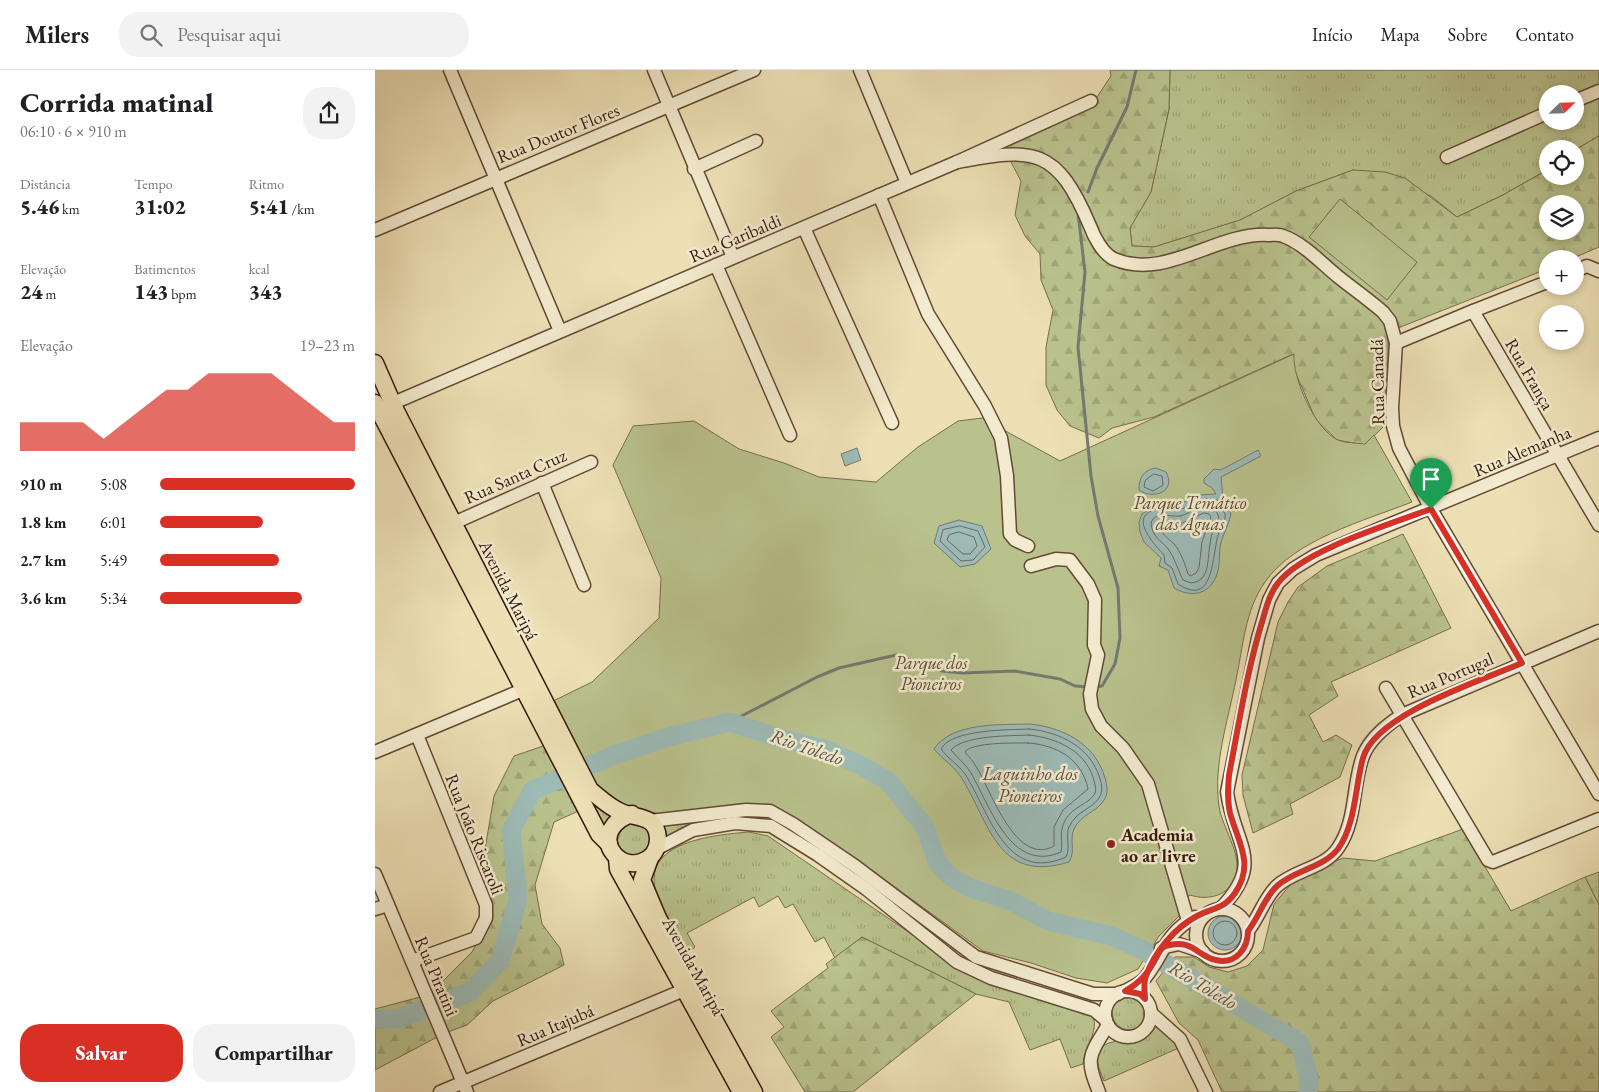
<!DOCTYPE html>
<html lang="pt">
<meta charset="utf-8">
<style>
body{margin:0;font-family:"EB Garamond",serif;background:#f2f2f2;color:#202124;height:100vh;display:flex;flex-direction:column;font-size:19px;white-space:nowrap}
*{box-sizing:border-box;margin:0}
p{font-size:16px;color:#757577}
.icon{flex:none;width:28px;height:28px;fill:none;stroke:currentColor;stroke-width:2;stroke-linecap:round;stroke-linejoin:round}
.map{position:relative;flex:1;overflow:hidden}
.panel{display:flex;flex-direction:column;background:#fff;width:375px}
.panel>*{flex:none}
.needle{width:32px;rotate:67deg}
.fabs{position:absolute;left:1164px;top:15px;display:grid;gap:10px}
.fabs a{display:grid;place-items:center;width:45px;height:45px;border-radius:50%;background:#fff;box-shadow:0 2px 8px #0003;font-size:25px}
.pin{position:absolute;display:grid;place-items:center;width:42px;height:42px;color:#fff;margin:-51px -21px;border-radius:50% 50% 50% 0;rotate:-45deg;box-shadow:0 0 5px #0007}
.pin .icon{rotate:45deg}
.round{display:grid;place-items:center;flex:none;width:52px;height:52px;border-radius:20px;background:#f2f2f2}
.overview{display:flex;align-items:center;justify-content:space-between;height:85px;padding:0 20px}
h1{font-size:28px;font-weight:800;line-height:38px}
.figures{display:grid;grid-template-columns:repeat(3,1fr);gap:8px;height:85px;padding:5px 20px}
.figures div{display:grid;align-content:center}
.figures b{font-size:21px;font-weight:800}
.figures small{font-size:14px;font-weight:400}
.figures p{font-size:14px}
.chart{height:140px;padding:10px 20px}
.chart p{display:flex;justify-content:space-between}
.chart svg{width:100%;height:90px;margin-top:5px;fill:#d93025;opacity:.7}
.action{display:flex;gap:10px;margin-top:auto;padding:10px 20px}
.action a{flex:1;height:58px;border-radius:20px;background:#d93025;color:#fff;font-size:20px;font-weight:800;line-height:58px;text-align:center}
.action a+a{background:#f2f2f2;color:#202124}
ul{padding:0 20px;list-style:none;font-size:16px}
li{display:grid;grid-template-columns:80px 60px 1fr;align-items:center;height:38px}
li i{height:12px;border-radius:6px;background:#d93025}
header{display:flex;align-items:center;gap:30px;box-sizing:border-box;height:70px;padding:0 25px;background:#fff;border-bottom:1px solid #e0e0e0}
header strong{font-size:24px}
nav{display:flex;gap:28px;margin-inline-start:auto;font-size:18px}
.search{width:350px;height:45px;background:#f2f2f2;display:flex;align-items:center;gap:12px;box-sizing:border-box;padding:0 18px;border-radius:20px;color:#757577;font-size:19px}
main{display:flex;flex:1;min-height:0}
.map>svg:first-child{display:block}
</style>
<header>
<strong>Milers</strong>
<div class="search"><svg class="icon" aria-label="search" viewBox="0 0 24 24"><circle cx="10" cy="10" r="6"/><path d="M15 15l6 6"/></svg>Pesquisar aqui</div>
<nav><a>Início</a><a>Mapa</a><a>Sobre</a><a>Contato</a></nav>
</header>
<main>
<section class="panel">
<div class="overview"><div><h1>Corrida matinal</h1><p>06:10 · 6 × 910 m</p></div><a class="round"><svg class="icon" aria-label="share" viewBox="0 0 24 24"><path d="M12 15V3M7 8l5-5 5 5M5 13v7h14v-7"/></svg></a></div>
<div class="figures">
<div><p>Distância</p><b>5.46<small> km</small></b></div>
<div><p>Tempo</p><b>31:02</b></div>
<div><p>Ritmo</p><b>5:41<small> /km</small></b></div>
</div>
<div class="figures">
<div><p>Elevação</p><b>24<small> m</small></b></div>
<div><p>Batimentos</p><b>143<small> bpm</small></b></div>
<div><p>kcal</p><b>343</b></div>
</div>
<div class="chart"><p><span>Elevação</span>19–23 m</p>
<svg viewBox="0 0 160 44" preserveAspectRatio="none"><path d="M0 44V30L10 30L20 30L30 30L40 38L50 30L60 22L70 14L80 14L90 6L100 6L110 6L120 6L130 14L140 22L150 30L160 30V44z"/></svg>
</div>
<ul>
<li><b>910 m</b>5:08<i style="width:100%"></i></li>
<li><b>1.8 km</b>6:01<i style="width:53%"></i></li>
<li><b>2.7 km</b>5:49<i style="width:61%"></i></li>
<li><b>3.6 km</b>5:34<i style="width:73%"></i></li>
</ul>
<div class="action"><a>Salvar</a><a>Compartilhar</a></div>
</section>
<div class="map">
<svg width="1224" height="1022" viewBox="0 0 1224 1022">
<defs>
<pattern id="grass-tufts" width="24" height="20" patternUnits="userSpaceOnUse" patternTransform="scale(1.25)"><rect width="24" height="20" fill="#b9c28d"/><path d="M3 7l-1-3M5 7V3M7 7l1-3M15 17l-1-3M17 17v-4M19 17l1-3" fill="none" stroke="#a0a678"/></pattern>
<pattern id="forest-firs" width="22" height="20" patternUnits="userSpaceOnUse" patternTransform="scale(1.25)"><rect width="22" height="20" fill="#b9c28d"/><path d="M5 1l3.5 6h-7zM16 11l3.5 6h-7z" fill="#a0a678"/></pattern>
</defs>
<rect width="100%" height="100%" fill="#ede0b5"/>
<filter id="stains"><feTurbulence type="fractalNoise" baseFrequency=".004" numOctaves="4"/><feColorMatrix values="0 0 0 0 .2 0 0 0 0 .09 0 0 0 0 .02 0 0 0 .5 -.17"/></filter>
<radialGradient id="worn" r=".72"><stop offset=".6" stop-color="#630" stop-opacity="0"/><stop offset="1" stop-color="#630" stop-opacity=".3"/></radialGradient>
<g fill="url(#grass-tufts)" stroke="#776d4c" fill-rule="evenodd">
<path d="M795,0H1224V66L1200,80L1172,79V100L1128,125L1082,147L1056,126L978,100L921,121L866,150L779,177L757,176L755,158L776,122L794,39ZM1172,24H1200V51H1172Z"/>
<polygon points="211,723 244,746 232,763"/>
<path d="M252,752L274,756L277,774L265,786C237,785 238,771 252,752Z"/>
<polygon points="317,753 317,756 289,770 286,755"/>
<path d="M374,762L393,766L592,902L711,942L718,947C724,960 709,980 708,994L696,998L685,969L655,980L634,932L601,924L487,867L460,888L449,867L440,872L418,834L410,838L403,826L384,837L379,827L312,863L320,877L313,883C303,864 289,845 282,825C263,771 340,765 374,762Z"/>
<polygon points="1224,802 1224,835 1210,807"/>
<circle cx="755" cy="942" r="18"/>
<path d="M783,952L806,977L729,1011C701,950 770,986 783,952Z"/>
</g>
<g fill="url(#forest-firs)" stroke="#776d4c" fill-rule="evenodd">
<path d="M735,0H795L794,39L776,122L755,158L757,176L779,177L865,150L921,121L978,100L1010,102L1030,108L1082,147L1128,125L1172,100V106H1200V80L1224,66V177L1196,189H1172V199L1013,262V352L990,375L962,370L941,350L918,297V284L779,347L737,358L724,368L695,356L682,340L671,315V277L678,240L666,210L665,184L650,166L640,145L646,111L636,92V70L718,33L736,6ZM1172,134H1200V161H1172Z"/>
<polygon points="1028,464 1076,558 956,612 963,626 934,645 948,672 961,665 977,675 965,707 915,734 918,744 878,763 868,725 867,705 903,552 913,532 923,517 952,496"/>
<polygon points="174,674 208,739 179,752 160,815 167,854 185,878 189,895 118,931 92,955 70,963 54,925 97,882 109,860 113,835 109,785 119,726 139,686"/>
<polygon points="1088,759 1136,841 1210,807 1224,835 1224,1022 847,1022 823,970 804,953 781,911 800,887 819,887 834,897 853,902 872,896 888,880 899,834 916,814 937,801 968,788 1000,791"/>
<polygon points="487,867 601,924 478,1022 430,1022 396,967 409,957 396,941 453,898 451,894"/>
<polygon points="49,926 66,965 0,1000 0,939"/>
</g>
<g fill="#b9c28d" stroke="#776d4c">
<polygon points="965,129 1042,192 1012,230 934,167"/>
<path d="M919,284C917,307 940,360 963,370C970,373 982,373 990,374L999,365L1037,432C989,451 920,469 890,512C870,540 868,577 861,610C853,650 838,695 844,736C847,758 867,783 861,805C855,826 833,831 815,825L802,836L805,845L784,866L763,899L732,913L701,908L656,893L608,881L495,799L401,738L286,744L256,738L215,720L170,635L217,612L284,548L286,508L238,395L258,356L319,351L364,379L409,393L444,407L501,412L543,377L583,351L607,348L685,391Z"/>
</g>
<g fill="#9dbbb7" stroke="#737a72">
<polygon points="482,378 486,390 470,396 466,384"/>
<path d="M883,380L886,386L846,407L848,429L856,444C854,455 847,465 845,477C844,486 845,496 842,504C835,525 816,528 799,518L793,500L784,496L786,488L769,472L765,462L764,452L767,444L782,434L803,435L823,425L841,424L837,418L829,413V409L839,399L846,400Z"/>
<path d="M781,398L791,402C802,422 778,430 764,420C764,408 768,400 781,398Z"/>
<polygon points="584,450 607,456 616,479 600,494 585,497 559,473 564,456"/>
<path d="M654,654C687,657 720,673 730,708C732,715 734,723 729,730C721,743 706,744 699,759C694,770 701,781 694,792C622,814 615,753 586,707C579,696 567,689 559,679C577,652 625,655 654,654Z"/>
<circle cx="850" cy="863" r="17"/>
</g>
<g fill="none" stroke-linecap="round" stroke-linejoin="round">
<g stroke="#696a60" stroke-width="1">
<polygon points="779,404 787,406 788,415 778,421 769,417 770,411"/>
<path d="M831,429L843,430L850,444V449C846,457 842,466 841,475C837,494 836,536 803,514L797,498L790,493L789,485C779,474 752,446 782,439C790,438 798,441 806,439C815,437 821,430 831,429Z"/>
<path d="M831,435L839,437L844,447C840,455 836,464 835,474C832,488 836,511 816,513L808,510C803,500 800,489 794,480C786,470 777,467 776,453C780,441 794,447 805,446C815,444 821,436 831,435Z"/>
<path d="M829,443L834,444L836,447L827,472L824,498L821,503L816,506L813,504C810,494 806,482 799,474C793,468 786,464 783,455L786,453H807Z"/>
<polygon points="585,456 603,461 610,477 598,490 586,491 565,471 568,460"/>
<polygon points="584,462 599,467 602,476 595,484 588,484 572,470 574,465"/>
<path d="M654,659C685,662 716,677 725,709C727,715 728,722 724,728C716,740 702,740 694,757C690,766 696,778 691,787C630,814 614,741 590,704C583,694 572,688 566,679C576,659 634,660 654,659Z"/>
<path d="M654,665C681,668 709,680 718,707C719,712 722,718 720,723C714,736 692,736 687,759C685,766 688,775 686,782C636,804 615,736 596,703C591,694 582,688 576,680C589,665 635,666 654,665Z"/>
<path d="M653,673C682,675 707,689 713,719L688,740L679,757V776C641,797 616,721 602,698C599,692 594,687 590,682C597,672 640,673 653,673Z"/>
<circle cx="850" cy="863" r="12"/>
</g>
<g stroke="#737a72" stroke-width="3">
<polyline points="713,122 722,98 752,37 761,0"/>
<polyline points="703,143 710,202 703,277 716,406 723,446 743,518 745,568 740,594 727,616 720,617"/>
<polyline points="355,652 442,607 464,598 521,585 567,601 588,603 640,601 685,609 700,616 714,617"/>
</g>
<polyline stroke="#9dbbb7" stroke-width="19" points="0,949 23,949 95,922 125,891 143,829 136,760 158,720 239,685 297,666 355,652 404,668 449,679 483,694 513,711 550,757 563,794 579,809 596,818 636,831 673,851 736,866 766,879 925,973 934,1010 933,1022"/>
<defs>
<g id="minor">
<polyline points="75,0 185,261"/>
<polyline points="279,0 358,187"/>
<polyline points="485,0 532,113"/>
<polyline points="1200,31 1224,21"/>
<polyline points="1072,87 1172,43"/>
<path d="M582,92C660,77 682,78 715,156C719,167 728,184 739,189C791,211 841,162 893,165C898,165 904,164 908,166C930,174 948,195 966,209C980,220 994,230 1008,242L1015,251L1021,273L1017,338L1018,356L1024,378L1056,439L1224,724"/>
<polyline points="319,99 381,71"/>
<polyline points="504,125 553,244 610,336 626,368 632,406 635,464 640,470 653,476"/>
<polyline points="429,158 517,353"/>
<polyline points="0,160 379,0"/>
<polyline points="341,195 415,365"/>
<polyline points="1200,201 1212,196 1224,201"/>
<polyline points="1098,241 1172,212"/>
<polyline points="1021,273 1098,241 1224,455"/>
<polyline points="9,337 582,92 716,31"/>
<polyline points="167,413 209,515"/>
<polyline points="72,456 216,392"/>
<polyline points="656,496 681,489 695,490 713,514 720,530 719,575 723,585 715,624 717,639 726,656 748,678 773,714 813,851"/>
<polyline points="1011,618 1113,790 1118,792 1224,749"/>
<polyline points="0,682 157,616"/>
<polyline points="275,751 371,740 395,741 418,754 480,796 601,887 718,924 743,924"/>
<polyline points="281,779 318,760 360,753 396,756 443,785 490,818 582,892 616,908 719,940 731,950"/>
<polyline points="0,804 92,1022"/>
<path d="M846,838C891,791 859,775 852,722L883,568L894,530L903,513L918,499L941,485L1224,368"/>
<circle cx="847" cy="865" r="26"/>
<polyline points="0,839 13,835"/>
<path d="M873,861C884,847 890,827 902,816C919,800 950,798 963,778C982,751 977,715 988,686C995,668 1012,655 1027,645L1224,561"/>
<polyline points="786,878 804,874 828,882"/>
<polyline points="37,891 101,868 111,848 111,835 42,665"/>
<path d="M750,921C757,917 765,914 770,908C789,885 789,864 820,847"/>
<circle cx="753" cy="944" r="23"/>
<polyline points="776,943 805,969 831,1022"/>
<polyline points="65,1022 309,920"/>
<path d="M724,1022C710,988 714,986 733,955"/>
</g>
<g id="major">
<path d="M0,293L21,341L215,720C225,728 234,737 246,742C261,749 282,744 283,769C283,792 254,802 239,784C225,767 239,749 257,744"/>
<polyline points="0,333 224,764 234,774"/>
<polyline points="242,788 243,799 366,1022"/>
<polyline points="275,788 267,810 283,848 379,1022"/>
</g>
</defs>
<use href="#minor" stroke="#634a35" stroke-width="15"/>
<use href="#major" stroke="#35180a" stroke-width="19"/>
<use href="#minor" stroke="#f3ebcf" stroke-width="12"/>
<use href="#major" stroke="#ede0b5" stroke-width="16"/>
</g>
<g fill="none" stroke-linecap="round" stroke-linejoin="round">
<defs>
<path id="route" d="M1056,439C1016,454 928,480 903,513C894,524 891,539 887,552C872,601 864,654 854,705C853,718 852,730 855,743C863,772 880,794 860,823C848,840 839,837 822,846C799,858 780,882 771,906C768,913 770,922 770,929L765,924L750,921C766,912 773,903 781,888C784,883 785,878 791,876C817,868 822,886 841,890C861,895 873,878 873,861C884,847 889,828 902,816C919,800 948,798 963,779C981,754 980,716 988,688C1000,644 1108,610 1147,593L1056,439"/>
</defs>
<use href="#route" stroke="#fff" stroke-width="10"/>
<use href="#route" stroke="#d93025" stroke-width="6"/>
</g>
<circle fill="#8f2418" stroke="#f3ebcf" stroke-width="2" cx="736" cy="774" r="5"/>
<g text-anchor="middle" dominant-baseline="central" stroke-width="5" stroke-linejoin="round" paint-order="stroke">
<g font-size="18" fill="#35180a" stroke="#f3ebcf">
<text transform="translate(183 63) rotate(-22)">Rua Doutor Flores</text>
<text transform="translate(360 168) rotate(-23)">Rua Garibaldi</text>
<text transform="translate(1155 304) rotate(60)">Rua França</text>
<text transform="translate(1002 312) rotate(-91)">Rua Canadá</text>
<text transform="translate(1147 381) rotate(-23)">Rua Alemanha</text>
<text transform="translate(140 406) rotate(-24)">Rua Santa Cruz</text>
<text transform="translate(134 520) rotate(63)">Avenida Maripá</text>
<text transform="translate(1075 605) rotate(-23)">Rua Portugal</text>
<text transform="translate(100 764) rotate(68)">Rua João Riscaroli</text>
<text transform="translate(319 896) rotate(61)">Avenida Maripá</text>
<text transform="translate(62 906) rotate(67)">Rua Piratini</text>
<text transform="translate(180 955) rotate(-23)">Rua Itajubá</text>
</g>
<g font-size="18" font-style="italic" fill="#5d4b31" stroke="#f3ebcf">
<text x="815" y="432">Parque Temático<tspan x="815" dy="21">das Águas</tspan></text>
<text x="556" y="592">Parque dos<tspan x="556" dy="21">Pioneiros</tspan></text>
</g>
<g font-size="18" font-weight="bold" fill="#35180a" stroke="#f3ebcf" text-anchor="start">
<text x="746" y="764">Academia<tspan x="746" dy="21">ao ar livre</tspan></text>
</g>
<g font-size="19" font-style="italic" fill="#595147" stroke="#f3ebcf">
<text transform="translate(432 677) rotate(19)">Rio Toledo</text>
<text x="655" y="703">Laguinho dos<tspan x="655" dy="22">Pioneiros</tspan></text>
<text transform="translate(828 915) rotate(31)">Rio Toledo</text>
</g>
</g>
<rect width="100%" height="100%" filter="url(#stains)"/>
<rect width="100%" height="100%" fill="url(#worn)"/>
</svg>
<div class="fabs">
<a><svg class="needle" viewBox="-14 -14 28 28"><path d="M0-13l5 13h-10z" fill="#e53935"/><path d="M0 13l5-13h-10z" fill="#757577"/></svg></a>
<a><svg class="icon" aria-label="locate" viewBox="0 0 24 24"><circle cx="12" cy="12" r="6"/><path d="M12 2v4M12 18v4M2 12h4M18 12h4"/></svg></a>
<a><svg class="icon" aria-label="layers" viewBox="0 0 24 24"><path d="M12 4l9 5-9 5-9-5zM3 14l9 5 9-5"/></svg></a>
<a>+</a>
<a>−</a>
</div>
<div class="pin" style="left:1056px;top:439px;background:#1e9e55"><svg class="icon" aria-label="arrive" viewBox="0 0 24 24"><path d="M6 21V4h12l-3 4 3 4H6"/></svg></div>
</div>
</main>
